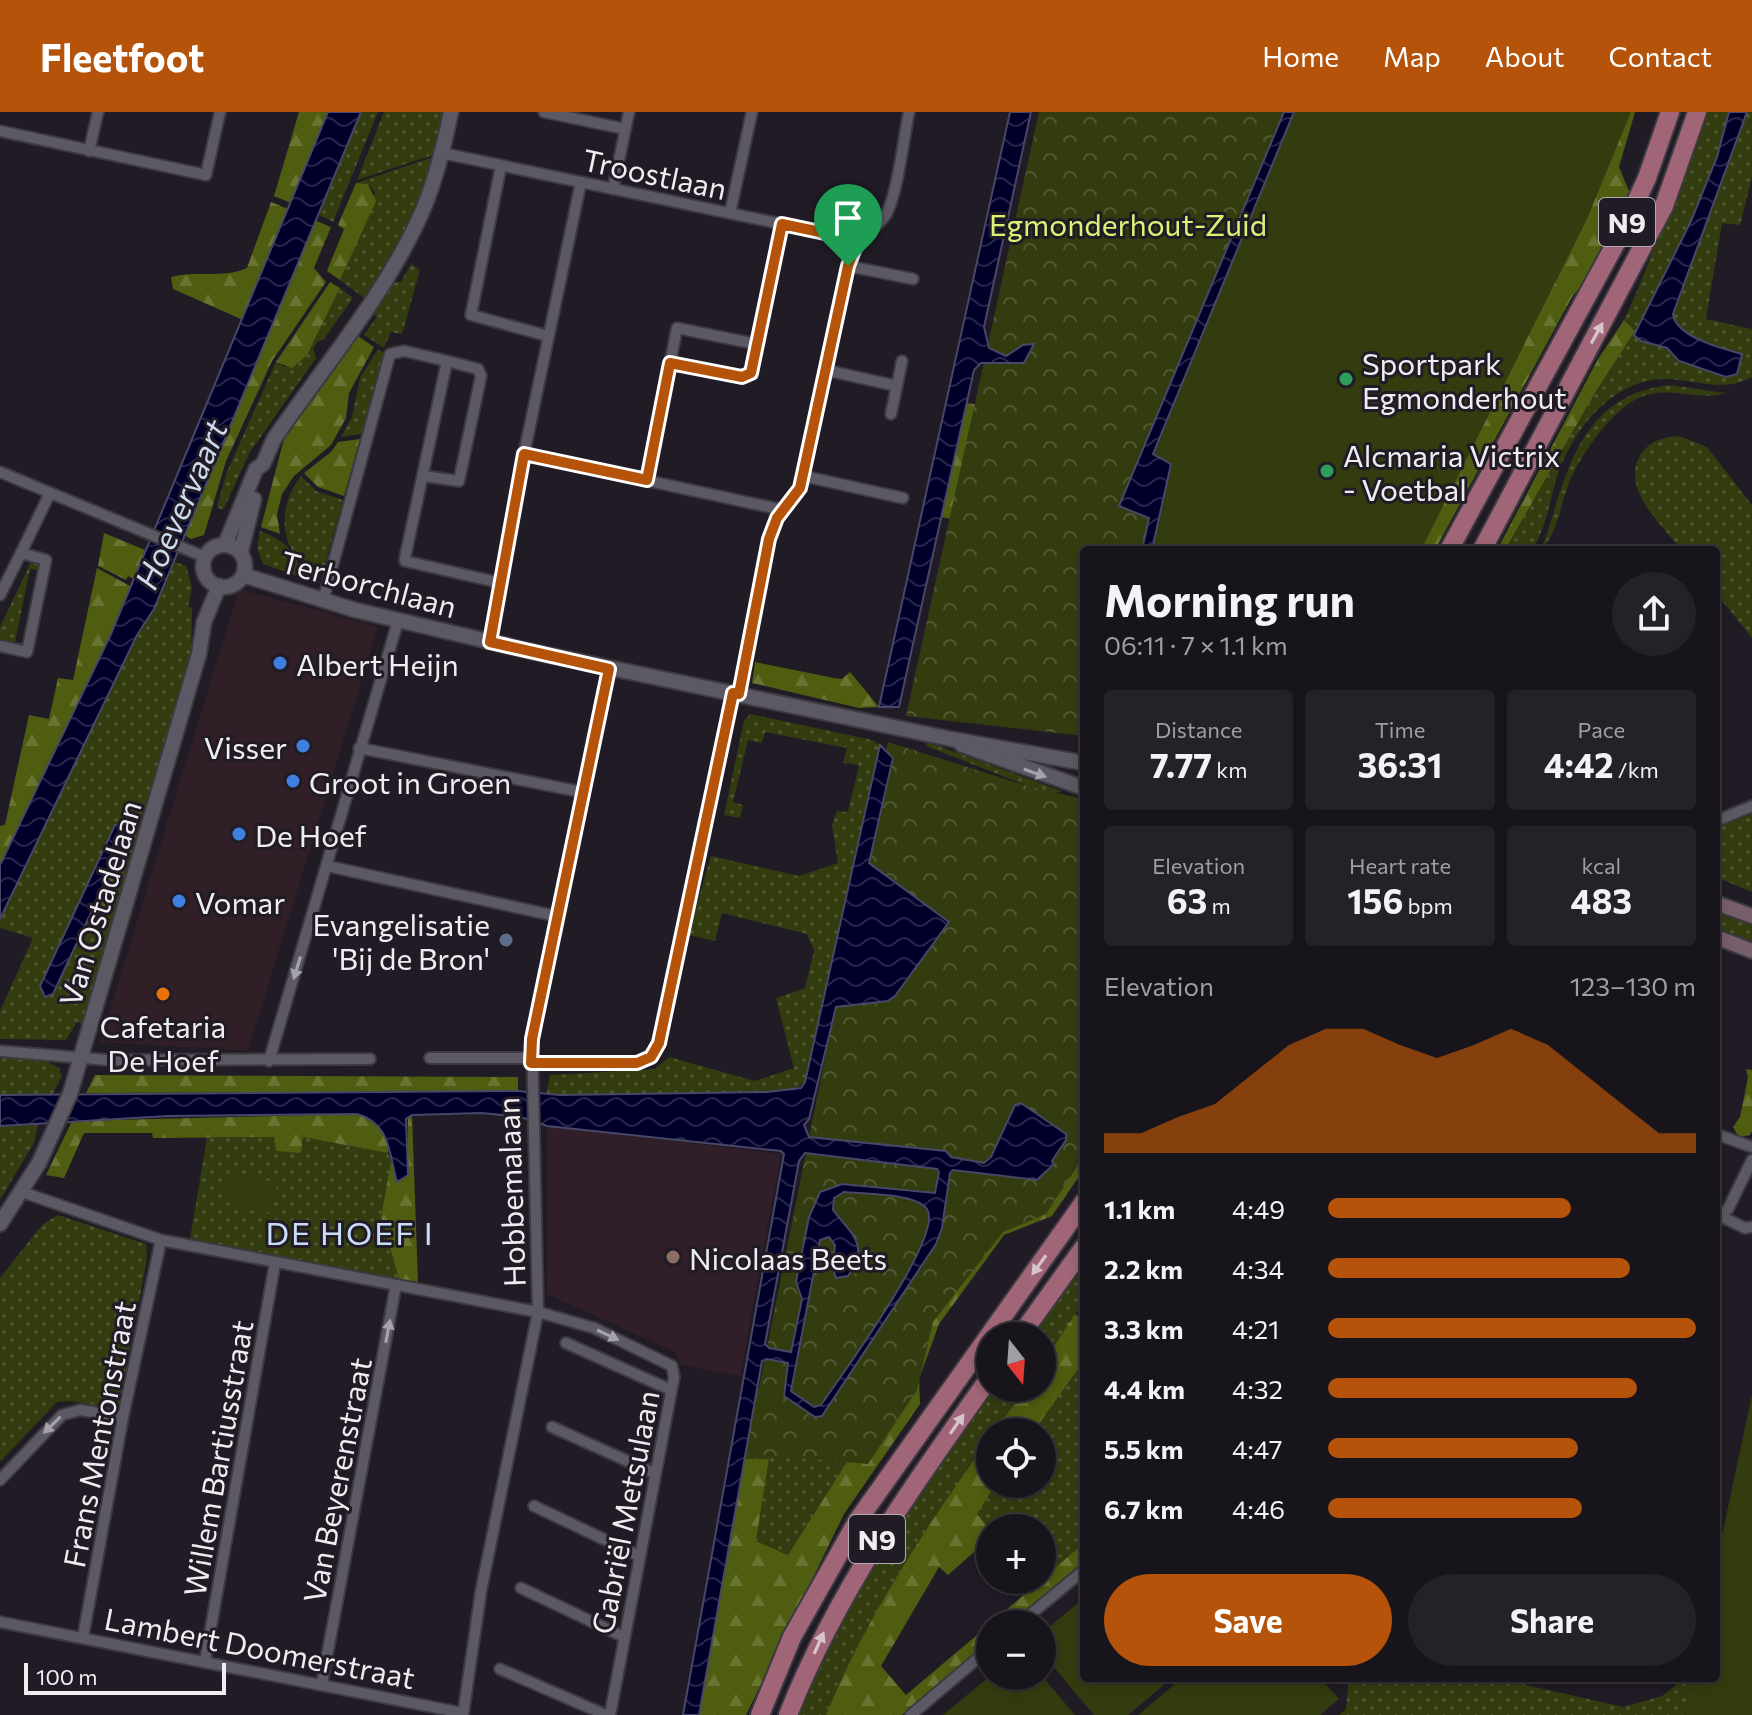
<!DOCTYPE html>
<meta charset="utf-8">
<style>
body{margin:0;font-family:Commissioner,sans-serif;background:#252129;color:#f1f3f6;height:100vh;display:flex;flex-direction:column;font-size:30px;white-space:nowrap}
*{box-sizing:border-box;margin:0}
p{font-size:26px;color:#9f9ea3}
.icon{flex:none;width:44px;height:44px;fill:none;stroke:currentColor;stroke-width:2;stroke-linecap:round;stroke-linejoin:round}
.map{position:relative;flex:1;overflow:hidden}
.drawer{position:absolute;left:1080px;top:434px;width:640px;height:1136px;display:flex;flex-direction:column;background:#18141c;border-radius:8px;box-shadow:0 4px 12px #0003,0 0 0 2px #36333b}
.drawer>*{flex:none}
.needle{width:52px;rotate:163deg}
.fabs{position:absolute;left:976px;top:1210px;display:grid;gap:16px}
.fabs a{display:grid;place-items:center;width:80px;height:80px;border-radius:50%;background:#18141c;box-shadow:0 4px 12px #0003,0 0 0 2px #36333b;font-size:40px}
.scale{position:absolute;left:24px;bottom:20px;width:202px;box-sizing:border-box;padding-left:8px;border:4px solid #efecf2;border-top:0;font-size:22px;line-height:28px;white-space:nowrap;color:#efecf2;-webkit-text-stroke:6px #201b25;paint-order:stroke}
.pin{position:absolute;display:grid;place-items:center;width:68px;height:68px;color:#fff;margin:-82px -34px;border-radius:50% 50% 50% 0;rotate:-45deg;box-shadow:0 0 8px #0007}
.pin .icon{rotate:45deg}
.round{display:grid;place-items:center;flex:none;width:84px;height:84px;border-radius:42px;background:#252129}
.overview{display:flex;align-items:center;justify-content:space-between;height:136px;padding:0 24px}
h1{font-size:44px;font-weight:700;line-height:60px}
.stats{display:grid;grid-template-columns:repeat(3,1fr);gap:12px;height:136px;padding:8px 24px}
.stats div{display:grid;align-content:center;border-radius:8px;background:#252129;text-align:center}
.stats b{font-size:34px;font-weight:700}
.stats small{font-size:22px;font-weight:400}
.stats p{font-size:22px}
.chart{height:224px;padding:16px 24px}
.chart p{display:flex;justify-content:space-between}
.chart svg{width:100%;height:144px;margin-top:8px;fill:#b45309;opacity:.7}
.cta{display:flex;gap:16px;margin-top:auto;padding:16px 24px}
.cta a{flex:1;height:92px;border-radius:48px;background:#b45309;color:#fff;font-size:32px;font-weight:700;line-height:92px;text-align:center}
.cta a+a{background:#252129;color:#f1f3f6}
ul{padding:0 24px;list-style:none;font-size:26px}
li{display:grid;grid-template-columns:128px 96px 1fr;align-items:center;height:60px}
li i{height:20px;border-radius:10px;background:#b45309}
header{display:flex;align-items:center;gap:48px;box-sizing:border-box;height:112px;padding:0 40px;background:#b45309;color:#fff}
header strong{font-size:38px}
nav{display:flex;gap:44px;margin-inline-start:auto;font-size:28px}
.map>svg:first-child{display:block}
</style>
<header>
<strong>Fleetfoot</strong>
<nav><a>Home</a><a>Map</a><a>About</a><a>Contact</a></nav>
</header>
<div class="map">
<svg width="1752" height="1603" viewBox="0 0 1752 1603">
<defs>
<pattern id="grass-dots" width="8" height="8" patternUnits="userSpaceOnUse" patternTransform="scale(2)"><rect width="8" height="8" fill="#333c0f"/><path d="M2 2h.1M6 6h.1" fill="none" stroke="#515832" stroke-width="1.8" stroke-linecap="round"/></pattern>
<pattern id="forest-firs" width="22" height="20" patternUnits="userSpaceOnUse" patternTransform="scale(2)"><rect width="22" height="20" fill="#4f5d10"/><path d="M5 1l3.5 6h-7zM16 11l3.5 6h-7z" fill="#697433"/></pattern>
<pattern id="park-crowns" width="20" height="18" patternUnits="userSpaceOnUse" patternTransform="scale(2)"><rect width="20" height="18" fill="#333c0f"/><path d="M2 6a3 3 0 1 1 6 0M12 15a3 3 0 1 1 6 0" fill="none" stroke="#515832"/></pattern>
<pattern id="water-waves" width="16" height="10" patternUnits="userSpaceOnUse" patternTransform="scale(2)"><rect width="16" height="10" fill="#00002b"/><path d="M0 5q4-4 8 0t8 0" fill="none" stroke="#26254a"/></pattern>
</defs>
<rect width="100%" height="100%" fill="#201b25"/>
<polygon fill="#301f27" points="239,477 378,515 248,939 100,930"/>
<polygon fill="#301f28" points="547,1014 781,1042 740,1264 681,1253 675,1240 547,1182"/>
<g fill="url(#grass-dots)" fill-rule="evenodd">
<polygon points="361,0 378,0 333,110 318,102"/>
<polygon points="384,0 446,0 436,42 357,68"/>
<path d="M1705,0H1729L1717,45L1691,109L1634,222L1710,259L1737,262L1742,245L1739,241C1721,238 1676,222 1673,202L1747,0H1752V65L1740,113L1722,111L1706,207L1752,217V265C1723,282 1693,266 1661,267C1609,270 1570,322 1556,368C1549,392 1546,416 1532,438H1505L1593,284L1635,219L1624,208C1637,182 1646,156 1657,128C1674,85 1692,45 1705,0Z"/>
<polygon points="436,44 413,106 364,186 340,168 375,80 368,72 356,71"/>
<polygon points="411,152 420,158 402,222 391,220 384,236 364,223 377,205 371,200 391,171 401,170"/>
<polygon points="340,176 353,186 324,227 317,230 313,237 316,246 250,340 223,398 217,395 226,362 276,250 285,255 307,243"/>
<polygon points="378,237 384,241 362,322 341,325 352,305 360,266"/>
<path d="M1669,273L1726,281C1698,290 1670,273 1641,285C1612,297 1583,340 1570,368C1560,390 1559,424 1539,438L1545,428C1568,357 1581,284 1669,273Z"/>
<path d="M1679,324L1707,335L1752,393V526L1716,481V438H1682C1662,413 1619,376 1641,342C1650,329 1663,325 1679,324Z"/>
<path d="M301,364L316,379L343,388L323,459C278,448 275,397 301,364Z"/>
<path d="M260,419C280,426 301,441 301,465L288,461L289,456L286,460L263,452L257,436Z"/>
<path d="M173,449L186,454L192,475L188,495L192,496L191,550L82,912L77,910L66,928L0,927V899L33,826L0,816V807L137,523L154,497ZM115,713L123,715L45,885L40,874Z"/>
<polygon points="31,450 42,453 41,459 30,457 15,530 26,532 25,536 0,531 0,515"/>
<polygon points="750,602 872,628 880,633 805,970 793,978 767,980 546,983 550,963 655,957 669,945 755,969 794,956 776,886 805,876 814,839 807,822 722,801 715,829 688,823 711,744 799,764 838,751 832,713 837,699 848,700 859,653 843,651 847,636 765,620 762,631 748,628 733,690 743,693 740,706 724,703 744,609"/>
<polygon points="927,630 1062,679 1051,683 926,634"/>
<polygon points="1752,702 1752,780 1716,765 1716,716"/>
<polygon points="1716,797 1752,809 1752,833 1716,819"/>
<polygon points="0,946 44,948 59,956 62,964 52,983 0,983"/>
<polygon points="38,1012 34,1031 0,1088 0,1014"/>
<polygon points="274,1025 301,1041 303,1025 388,1041 391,1049 381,1105 399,1167 190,1127 207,1026"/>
<path d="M58,1103L146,1132L147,1147L119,1293C98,1298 78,1286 57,1290L0,1350V1166L42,1113Z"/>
<polygon points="1084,1148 1084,1189 1042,1253 1042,1224 1029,1224"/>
<polygon points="1084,1249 1084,1431 1035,1474 1030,1468 1042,1468 1042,1416 990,1417 977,1402 996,1372 1042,1372 1042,1320 1033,1320"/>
<polygon points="757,1276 880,1298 788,1443 756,1429 769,1347 745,1347"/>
<path d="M992,1276H1026L994,1320H990V1326C928,1411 866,1505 826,1603H796C850,1481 915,1384 992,1276Z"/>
<polygon points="1349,1566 1495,1566 1623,1595 1662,1584 1685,1566 1691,1566 1684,1603 1339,1603 1346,1597"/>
</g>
<g fill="url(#forest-firs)">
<polygon points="299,0 328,0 291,91 274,84"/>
<polygon points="1597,0 1635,0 1619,55 1631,84 1593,159 1572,185 1435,438 1399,438"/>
<polygon points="356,71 368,72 376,89 340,168 327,159 344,117 338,113"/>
<path d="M271,90L288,97L243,208L173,177L171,165C195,158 224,167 247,156Z"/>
<polygon points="316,109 331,115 314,156 326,170 272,249 226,349 204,423 191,427 184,423 195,394"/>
<polygon points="330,170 340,176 307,243 292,256 276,250"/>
<polygon points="1624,208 1635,219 1593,284 1505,438 1497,438 1598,247"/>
<polygon points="355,222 374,235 349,281 346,306 331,333 294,364 282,382 277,402 280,422 261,415 285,323"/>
<polygon points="967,291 1027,300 975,412 941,405"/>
<polygon points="360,327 344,384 318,375 304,361 331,340 338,330"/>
<polygon points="104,421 145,438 133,467 128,464 126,468 98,454"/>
<polygon points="97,456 130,474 99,549 0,753 0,714 5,713 29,603 49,607 58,566 73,568"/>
<polygon points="755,550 834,566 842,567 850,560 879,595 859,596 752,571"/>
<polygon points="128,711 138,717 110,798 96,800 94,796 124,730 123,714"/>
<polygon points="1746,957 1752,958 1752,1019 1750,1023 1739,1025 1733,1015 1740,1005 1748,965"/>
<polygon points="95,963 518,965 518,979 86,981"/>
<polygon points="1084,983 1084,1057 1052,1104 1004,1123 939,1212 919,1267 920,1292 844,1402 746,1603 699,1603 745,1347 769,1347 756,1429 788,1443 880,1298 917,1217"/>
<path d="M357,1002C376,1007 390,1020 388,1041L303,1025L301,1041L276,1039L274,1025L153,1026L152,1021H84L64,1066L46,1063L72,1009Z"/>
<polygon points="408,1003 412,1003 418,1170 399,1167 381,1105 391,1049 395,1060 408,1063"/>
<polygon points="1075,1202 1084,1209 1084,1249 1033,1320 994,1320 1026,1276 1042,1276 1042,1253"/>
<path d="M990,1326V1372H996L977,1402L990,1417V1426L948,1463L939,1455L881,1554L906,1583L990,1512V1529L902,1603H826C866,1505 928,1411 990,1326Z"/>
<polygon points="1084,1431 1084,1449 1010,1512 990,1512"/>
</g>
<g fill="url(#park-crowns)">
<polygon points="1039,0 1294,0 1154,342 1173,351 1153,438 1084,438 1084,624 906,604"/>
<polygon points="888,630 1034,676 1084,687 1084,1044 1046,1102 1003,1120 933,1210 917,1278 868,1352 746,1341"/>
</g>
<g fill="#333c0f">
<polygon points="1294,0 1631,0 1587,107 1421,438 1153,438 1173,351 1154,343"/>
<polygon points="229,1059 278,1071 270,1101 222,1089"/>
<polygon points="1752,1283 1752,1603 1684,1603 1691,1566 1716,1566 1716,1451"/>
<polygon points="1084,1486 1084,1566 1172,1566 1128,1603 1094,1603 1042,1541 1042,1521"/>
<polygon points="990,1564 1042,1564 1075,1603 943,1603"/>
<polygon points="1182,1566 1320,1566 1339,1587 1320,1603 1138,1603"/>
</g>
<g fill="url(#water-waves)" stroke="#484767" stroke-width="2" fill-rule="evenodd">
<polygon points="328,0 361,0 154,497 137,523 0,807 0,753 111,522"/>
<polygon points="1010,0 1031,0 984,215 989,236 1006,244 1023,233 1034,232 1024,251 981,251 974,258 899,595 879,595"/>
<polygon points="1284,0 1294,0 1153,342 1171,352 1152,438 1142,438 1149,406 1119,394"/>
<path d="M1729,0H1747L1673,202C1676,225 1723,237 1742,242L1737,262L1726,265L1679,249L1667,236L1641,229L1634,223L1691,109L1717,45Z"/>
<path d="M880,633L893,646L869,751L949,810L895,884L888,889L836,895L809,1007L804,1013L809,1025L946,1039L951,1045L984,1051L991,1045L1015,993L1021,991L1066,1022V1028L1052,1049L1054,1052L1037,1068L953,1058L950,1061L942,1116L936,1132L822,1304L815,1305L784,1284L788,1251L767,1247L762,1249L699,1603H683L784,1042L781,1039L547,1014L521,1005L482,1001L412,1003L406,1007L408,1063L397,1070C389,1043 391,1011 357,1002L168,1004L0,1014V983L518,979L560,983L767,980L801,976L805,970ZM805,1041L937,1057L939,1060L935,1081L842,1072L820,1080L809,1105L796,1170L802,1187L791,1240L769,1236L765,1232L799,1049ZM844,1080C863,1082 916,1081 927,1097C945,1123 840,1265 821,1293L814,1295L791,1279L820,1128L829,1125L835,1133L833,1157L836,1166L848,1164C870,1132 852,1123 833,1098L834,1086Z"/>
<polygon points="115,713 123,714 124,730 53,882 45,885 40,874"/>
</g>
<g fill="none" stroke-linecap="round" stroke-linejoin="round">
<defs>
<g id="minor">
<polyline points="544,0 625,17"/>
<polyline points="0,19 206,63 220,0"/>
<polyline points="89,39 98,0"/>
<polyline points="442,41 858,128"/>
<polyline points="501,54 471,203 548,224"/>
<polyline points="613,77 629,0"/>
<polyline points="730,101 752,0"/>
<polyline points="848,154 913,167"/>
<polyline points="670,251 742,265 751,261 756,232"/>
<polyline points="825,258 897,274"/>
<polyline points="891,302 902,249"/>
<polyline points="524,342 783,398"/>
<polyline points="0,360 205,445"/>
<polyline points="423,364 459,369 481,264 478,257 447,249 405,446 405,449 501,471"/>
<polyline points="803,364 903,386"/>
<polyline points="647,368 677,216 756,232 782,112"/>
<polyline points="0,483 21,441"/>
<polyline points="323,489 390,242 404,239 447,249"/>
<polyline points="490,530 524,342 581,70"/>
<polyline points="0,534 27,540 46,448 21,441 50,381"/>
<path d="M739,582L769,427L777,406L800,376L852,140C859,123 876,118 885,104C897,86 904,24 909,0"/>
<polyline points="359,636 582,680"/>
<polyline points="1716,709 1752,694"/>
<polyline points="327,754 556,804"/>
<polyline points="0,939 108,948 370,947"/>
<polyline points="430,946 531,946"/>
<polyline points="269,949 398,509"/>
<polyline points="531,951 637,951 656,939 733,581"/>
<polyline points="1716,1022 1752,1035"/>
<polyline points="22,1080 161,1128 538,1200 594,1216 672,1254 674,1265 610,1603"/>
<polyline points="1722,1105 1745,1116 1752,1115"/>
<polyline points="1716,1110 1728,1097 1752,1048"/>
<polyline points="566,1231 671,1278"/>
<polyline points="552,1315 654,1361"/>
<polyline points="0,1368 62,1303 80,1298 123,1305"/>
<polyline points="534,1394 639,1444"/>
<polyline points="521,1476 624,1525"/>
<polyline points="0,1510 463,1601"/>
<polyline points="1019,1512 1084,1458"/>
<polyline points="83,1525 123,1305 161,1128"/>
<polyline points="205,1549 275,1151"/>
<polyline points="500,1557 606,1603"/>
<polyline points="322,1571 396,1173"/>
<polyline points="463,1603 481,1479 538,1200 532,927 609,557"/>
<polyline points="911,1603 990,1536"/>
</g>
<g id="tertiary">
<path d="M225,433L256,357L263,352L274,327C324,254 386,182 422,100C436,68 444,34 451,0"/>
<circle cx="224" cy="454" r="21"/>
<polyline points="241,439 254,387"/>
<polyline points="243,463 355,498 534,540 951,627 1084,651"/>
<polyline points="962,633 1084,676"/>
<polyline points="0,1112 39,1051 70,982 199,542 204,510 219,474"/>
</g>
<g id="secondary">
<polyline points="1716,791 1752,804"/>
<polyline points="1716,825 1752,839"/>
</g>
<g id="trunk">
<polyline points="1449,438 1624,116 1647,66 1670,0"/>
<polyline points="1482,438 1664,94 1697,0"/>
<polyline points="1020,1224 1084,1135"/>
<polyline points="760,1603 792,1525 858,1408 1084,1090"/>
<path d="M788,1603C837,1479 913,1373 990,1265"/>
</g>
</defs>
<use href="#minor" stroke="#3c3940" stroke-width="14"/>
<use href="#tertiary" stroke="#3c3940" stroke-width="18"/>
<use href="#secondary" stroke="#3c3940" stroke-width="18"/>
<use href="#trunk" stroke="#3c3940" stroke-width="22"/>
<use href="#minor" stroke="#5d5964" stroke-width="10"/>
<use href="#tertiary" stroke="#5d5964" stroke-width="14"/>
<use href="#secondary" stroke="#765e6b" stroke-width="14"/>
<use href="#trunk" stroke="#a06677" stroke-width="18"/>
</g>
<defs><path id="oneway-solid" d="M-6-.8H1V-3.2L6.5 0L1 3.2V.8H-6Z" transform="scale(2)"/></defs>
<g fill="#d7c4cd">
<use href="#oneway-solid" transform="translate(1597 221) rotate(-61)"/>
<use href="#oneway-solid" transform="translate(1039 1153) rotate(126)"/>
<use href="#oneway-solid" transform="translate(957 1312) rotate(-55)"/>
<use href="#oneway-solid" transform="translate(819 1531) rotate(-66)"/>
</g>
<g fill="#a6a2ab">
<use href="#oneway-solid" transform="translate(1035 661) rotate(19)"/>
<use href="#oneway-solid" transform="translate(297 856) rotate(107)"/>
<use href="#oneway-solid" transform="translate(388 1219) rotate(-79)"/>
<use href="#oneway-solid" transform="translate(608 1223) rotate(25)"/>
<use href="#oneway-solid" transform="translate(52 1313) rotate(136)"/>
</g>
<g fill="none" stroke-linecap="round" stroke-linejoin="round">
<defs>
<polygon id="route" points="782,112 858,128 848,154 800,376 777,406 769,427 739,582 733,581 659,931 651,945 637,951 531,951 532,927 609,557 490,530 524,342 647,368 670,251 742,265 751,261"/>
</defs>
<use href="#route" stroke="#fff" stroke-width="16"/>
<use href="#route" stroke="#b45309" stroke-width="10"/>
</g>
<g fill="#2e9e5b" stroke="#201b25" stroke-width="3">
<circle cx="1346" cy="267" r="8"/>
<circle cx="1327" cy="359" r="8"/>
</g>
<g fill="#3f7fe0" stroke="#201b25" stroke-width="3">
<circle cx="280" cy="551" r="8"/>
<circle cx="303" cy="634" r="8"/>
<circle cx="293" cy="669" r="8"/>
<circle cx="239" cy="722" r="8"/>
<circle cx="179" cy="789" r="8"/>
</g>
<circle fill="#5c6f8a" stroke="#201b25" stroke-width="3" cx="506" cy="828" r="8"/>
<circle fill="#e8710a" stroke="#201b25" stroke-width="3" cx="163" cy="882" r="8"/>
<circle fill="#8d6e63" stroke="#201b25" stroke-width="3" cx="673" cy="1145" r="8"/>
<g text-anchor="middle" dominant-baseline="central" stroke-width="6" stroke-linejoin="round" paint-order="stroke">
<g fill="#201b25" stroke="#b1adb4" stroke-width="2">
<rect x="1599" y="86" width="56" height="48" rx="6"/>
<rect x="849" y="1403" width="56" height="48" rx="6"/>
</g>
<g font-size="28" font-weight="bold" fill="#efecf2">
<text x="1627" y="110">N9</text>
<text x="877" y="1427">N9</text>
</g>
<g font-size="30" fill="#efecf2" stroke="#201b25">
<text transform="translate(655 61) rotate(12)">Troostlaan</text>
<text transform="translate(369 471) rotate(15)">Terborchlaan</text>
<text transform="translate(99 791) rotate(-73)">Van Ostadelaan</text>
<text transform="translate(510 1080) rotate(-92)">Hobbemalaan</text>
<text transform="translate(98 1322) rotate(-79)">Frans Mentonstraat</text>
<text transform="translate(217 1346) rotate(-80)">Willem Bartiusstraat</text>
<text transform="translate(336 1368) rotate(-79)">Van Beyerenstraat</text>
<text transform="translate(624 1400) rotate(-79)">Gabriël Metsulaan</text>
<text transform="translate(260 1535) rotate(11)">Lambert Doomerstraat</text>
</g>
<g font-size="30" fill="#d8f376" stroke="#201b25">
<text x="1128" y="111">Egmonderhout-Zuid</text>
</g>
<g font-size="30" fill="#efecf2" stroke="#201b25" text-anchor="start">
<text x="1362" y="250">Sportpark<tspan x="1362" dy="34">Egmonderhout</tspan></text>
<text x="1343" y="342">Alcmaria Victrix<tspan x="1343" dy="34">- Voetbal</tspan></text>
<text x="296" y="551">Albert Heijn</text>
<text x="287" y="634" text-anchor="end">Visser</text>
<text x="309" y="669">Groot in Groen</text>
<text x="255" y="722">De Hoef</text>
<text x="195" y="789">Vomar</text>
<text x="490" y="811" text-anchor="end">Evangelisatie<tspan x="490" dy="34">'Bij de Bron'</tspan></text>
<text x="163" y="913" text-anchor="middle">Cafetaria<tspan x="163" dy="34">De Hoef</tspan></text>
<text x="689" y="1145">Nicolaas Beets</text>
</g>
<g font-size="32" font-style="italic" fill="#cddbef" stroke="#201b25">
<text transform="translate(180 392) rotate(-66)">Hoevervaart</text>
</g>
<g font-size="32" letter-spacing="2" fill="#c8ddf5" stroke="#201b25">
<text x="350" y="1120">DE HOEF I</text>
</g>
</g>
</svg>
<div class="fabs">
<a><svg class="needle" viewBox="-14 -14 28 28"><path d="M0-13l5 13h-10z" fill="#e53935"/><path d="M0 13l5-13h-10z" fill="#9f9ea3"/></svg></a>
<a><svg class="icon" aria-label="locate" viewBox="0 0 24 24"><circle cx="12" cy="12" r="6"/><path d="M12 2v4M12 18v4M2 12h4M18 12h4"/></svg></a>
<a>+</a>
<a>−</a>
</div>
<div class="scale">100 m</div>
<div class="pin" style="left:848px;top:154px;background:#1e9e55"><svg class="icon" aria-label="arrive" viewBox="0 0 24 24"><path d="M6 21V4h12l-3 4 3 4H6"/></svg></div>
<section class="drawer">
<div class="overview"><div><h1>Morning run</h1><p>06:11 · 7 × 1.1 km</p></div><a class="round"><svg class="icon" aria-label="share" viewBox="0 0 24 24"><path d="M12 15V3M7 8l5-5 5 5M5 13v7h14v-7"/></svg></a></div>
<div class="stats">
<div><p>Distance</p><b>7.77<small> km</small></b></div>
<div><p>Time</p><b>36:31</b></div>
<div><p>Pace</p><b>4:42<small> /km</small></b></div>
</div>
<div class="stats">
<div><p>Elevation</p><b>63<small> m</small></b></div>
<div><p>Heart rate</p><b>156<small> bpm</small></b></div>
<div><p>kcal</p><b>483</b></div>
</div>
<div class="chart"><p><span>Elevation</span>123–130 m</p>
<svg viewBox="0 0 160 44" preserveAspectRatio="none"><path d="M0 44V38L10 38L20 33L30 29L40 20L50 11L60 6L70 6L80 11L90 15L100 11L110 6L120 11L130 20L140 29L150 38L160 38V44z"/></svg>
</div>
<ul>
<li><b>1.1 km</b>4:49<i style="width:66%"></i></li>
<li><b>2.2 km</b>4:34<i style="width:82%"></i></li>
<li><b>3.3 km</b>4:21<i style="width:100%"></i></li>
<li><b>4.4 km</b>4:32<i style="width:84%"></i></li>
<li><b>5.5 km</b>4:47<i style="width:68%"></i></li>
<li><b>6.7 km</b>4:46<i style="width:69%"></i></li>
</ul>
<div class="cta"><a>Save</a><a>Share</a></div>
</section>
</div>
